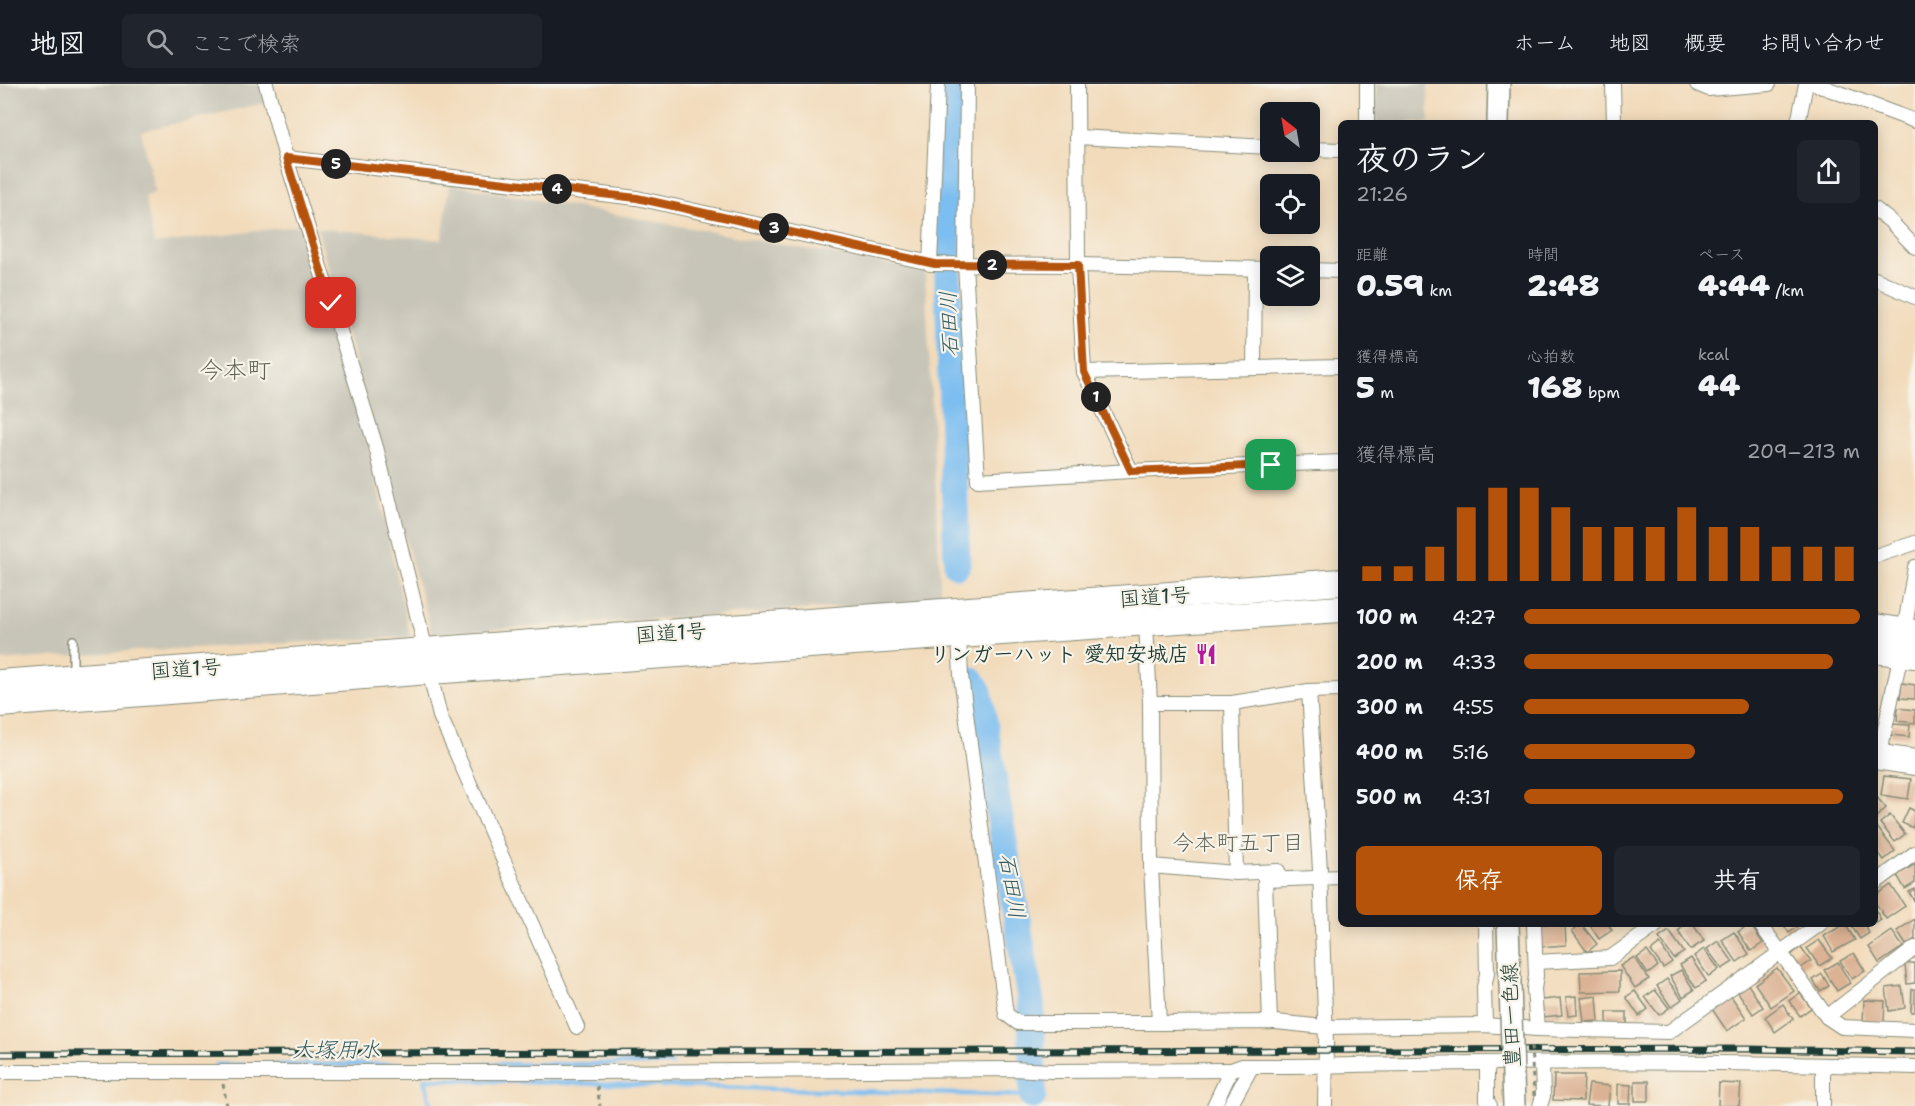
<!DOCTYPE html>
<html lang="ja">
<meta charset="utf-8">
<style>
body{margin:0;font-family:"Shantell Sans","Klee One",sans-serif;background:#20242c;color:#f1f3f6;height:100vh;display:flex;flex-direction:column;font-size:22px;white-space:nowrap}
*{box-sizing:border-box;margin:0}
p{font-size:20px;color:#9ea1a6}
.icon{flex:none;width:33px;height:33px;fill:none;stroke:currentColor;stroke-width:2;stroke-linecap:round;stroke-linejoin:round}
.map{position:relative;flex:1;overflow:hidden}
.panel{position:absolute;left:1338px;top:36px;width:540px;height:807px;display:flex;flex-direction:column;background:#171b24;border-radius:9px;box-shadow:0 3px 15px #0003}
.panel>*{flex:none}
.needle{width:39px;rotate:329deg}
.tools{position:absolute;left:1260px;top:18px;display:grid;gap:12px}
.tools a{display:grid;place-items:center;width:60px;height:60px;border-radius:9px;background:#171b24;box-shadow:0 3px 15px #0003;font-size:30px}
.pin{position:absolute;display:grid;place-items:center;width:51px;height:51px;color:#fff;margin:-26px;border-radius:12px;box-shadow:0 3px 9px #0006}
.km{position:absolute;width:30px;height:30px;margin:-15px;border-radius:50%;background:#222;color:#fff;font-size:16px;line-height:30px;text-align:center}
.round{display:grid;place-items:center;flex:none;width:63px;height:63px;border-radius:9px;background:#20242c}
.overview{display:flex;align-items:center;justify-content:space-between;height:102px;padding:0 18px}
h1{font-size:33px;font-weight:800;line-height:45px}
.figures{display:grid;grid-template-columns:repeat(3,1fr);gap:9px;height:102px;padding:6px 18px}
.figures div{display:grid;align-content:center}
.figures b{font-size:30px;font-weight:800}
.figures small{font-size:16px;font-weight:400}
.figures p{font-size:16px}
.chart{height:168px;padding:12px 18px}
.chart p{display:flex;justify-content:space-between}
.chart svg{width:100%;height:108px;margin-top:6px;stroke:#b45309;stroke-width:6}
.button{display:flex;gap:12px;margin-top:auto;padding:12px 18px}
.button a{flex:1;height:69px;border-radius:9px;background:#b45309;color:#fff;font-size:24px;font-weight:800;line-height:69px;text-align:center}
.button a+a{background:#20242c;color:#f1f3f6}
ul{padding:0 18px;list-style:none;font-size:20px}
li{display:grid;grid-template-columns:96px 72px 1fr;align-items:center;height:45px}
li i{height:15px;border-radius:8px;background:#b45309}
header{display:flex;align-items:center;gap:36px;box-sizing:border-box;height:84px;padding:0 30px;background:#171b24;border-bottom:2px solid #363941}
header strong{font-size:28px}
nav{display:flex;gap:33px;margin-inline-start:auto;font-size:21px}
.search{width:420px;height:54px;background:#20242c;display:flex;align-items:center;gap:15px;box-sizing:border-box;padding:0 21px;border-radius:9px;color:#9ea1a6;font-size:22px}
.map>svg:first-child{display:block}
</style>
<header>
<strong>地図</strong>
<div class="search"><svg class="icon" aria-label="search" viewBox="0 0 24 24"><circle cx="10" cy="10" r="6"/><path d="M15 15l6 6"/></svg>ここで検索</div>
<nav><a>ホーム</a><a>地図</a><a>概要</a><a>お問い合わせ</a></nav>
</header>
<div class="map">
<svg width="1915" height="1022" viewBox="0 0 1915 1022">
<rect width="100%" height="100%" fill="#f7f3e8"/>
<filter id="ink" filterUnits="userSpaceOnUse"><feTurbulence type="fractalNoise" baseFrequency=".0167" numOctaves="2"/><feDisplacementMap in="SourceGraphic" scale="12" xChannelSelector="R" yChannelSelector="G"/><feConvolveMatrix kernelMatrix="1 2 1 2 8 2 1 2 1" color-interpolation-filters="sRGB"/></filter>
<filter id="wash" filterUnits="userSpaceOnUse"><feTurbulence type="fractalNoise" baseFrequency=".008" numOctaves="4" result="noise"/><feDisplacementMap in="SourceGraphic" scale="24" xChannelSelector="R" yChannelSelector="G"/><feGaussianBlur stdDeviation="1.35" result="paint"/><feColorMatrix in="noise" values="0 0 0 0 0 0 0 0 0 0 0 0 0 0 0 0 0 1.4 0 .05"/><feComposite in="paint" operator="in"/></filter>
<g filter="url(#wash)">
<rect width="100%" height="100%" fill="#f2dbbb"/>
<g fill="#c7c5b8">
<polygon points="0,0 264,0 269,18 141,47 155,108 145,113 154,160 304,141 371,374 410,553 116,568 0,577"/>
<polygon points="1376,0 1428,0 1429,39 1376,39"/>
<polygon points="450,100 925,187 941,517 432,549 317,144 442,156"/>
</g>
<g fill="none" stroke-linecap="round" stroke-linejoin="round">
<g stroke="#7cbef1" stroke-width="4.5">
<polyline points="216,981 672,980"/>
<polyline points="431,1022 425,995 1033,1012 1033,1022"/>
</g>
<g stroke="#7cbef1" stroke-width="27">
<polyline points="954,0 948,68 948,197 957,481"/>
<polyline points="972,596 979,608 1031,920 1033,1012"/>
</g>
</g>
<g id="blocks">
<g fill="#dcb294">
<polygon points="1902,599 1915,601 1915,615 1900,614"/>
<polygon points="1898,624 1915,626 1915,639 1897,637"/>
<polygon points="1891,640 1910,641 1909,653 1891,651"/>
<polygon points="1884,692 1911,695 1908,715 1881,711"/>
<polygon points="1875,711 1886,724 1875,734"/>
<polygon points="1909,724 1915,727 1913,744 1902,739"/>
<polygon points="1890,731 1905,750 1895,758 1880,739"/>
<polygon points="1877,743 1895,767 1884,776 1875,764 1875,745"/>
<polygon points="1915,780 1915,799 1905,805 1897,791"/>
<polygon points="1891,801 1905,822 1886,835 1875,818 1875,812"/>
<polygon points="1915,805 1915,818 1909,808"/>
<polygon points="1875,825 1881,836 1875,840"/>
<polygon points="1915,835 1915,855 1906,861 1897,847"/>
<polygon points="1537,840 1565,840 1566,861 1539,863"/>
<polygon points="1581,840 1597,860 1587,868 1572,847"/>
<polygon points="1589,840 1608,840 1612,846 1599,855"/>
<polygon points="1687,840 1693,840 1704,857 1690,866 1678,847"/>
<polygon points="1750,840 1763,859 1751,867 1738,848"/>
<polygon points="1783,840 1801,840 1789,849"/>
<polygon points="1845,840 1855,856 1833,868 1824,852"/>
<polygon points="1850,840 1864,840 1869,849 1860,855"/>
<polygon points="1669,847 1684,868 1674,875 1659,854"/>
<polygon points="1892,847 1903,863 1879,879 1869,863"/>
<polygon points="1734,848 1749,870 1737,878 1722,856"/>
<polygon points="1819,856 1832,874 1819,882 1807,864"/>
<polygon points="1718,857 1733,878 1722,885 1707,865"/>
<polygon points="1660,860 1672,878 1663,884 1651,867"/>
<polygon points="1801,863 1811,877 1801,884 1791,871"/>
<polygon points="1704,865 1719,885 1709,893 1694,872"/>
<polygon points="1647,867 1658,882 1648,890 1637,874"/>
<polygon points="1854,869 1865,887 1852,895 1840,877"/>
<polygon points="1634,873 1649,895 1635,904 1620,882"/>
<polygon points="1691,874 1706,897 1696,904 1680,881"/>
<polygon points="1838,878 1850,899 1837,907 1824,886"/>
<polygon points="1915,879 1915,899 1907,900 1905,880"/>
<polygon points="1777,884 1794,907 1771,923 1755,900"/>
<polygon points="1681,886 1694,906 1683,913 1670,892"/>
<polygon points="1620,887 1620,907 1581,908 1580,888"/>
<polygon points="1822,890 1829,902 1820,907 1813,896"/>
<polygon points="1667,895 1682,915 1671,923 1657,902"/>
<polygon points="1747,899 1763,923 1753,930 1737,907"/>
<polygon points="1902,902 1905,924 1889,927 1886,904"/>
<polygon points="1912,905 1915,905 1915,928 1911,928"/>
<polygon points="1655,906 1669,924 1659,931 1645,913"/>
<polygon points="1635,907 1648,925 1639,932 1626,913"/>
<polygon points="1800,909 1811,924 1800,932 1789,917"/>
<polygon points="1576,912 1577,931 1568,932 1566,913"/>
<polygon points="1597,912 1599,937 1584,938 1581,914"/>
<polygon points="1731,912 1746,934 1727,947 1712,925"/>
<polygon points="1560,914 1562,931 1543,933 1542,916"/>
<polygon points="1864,916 1885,917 1884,938 1863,937"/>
<polygon points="1783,920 1793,935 1775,948 1765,933"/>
<rect x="1607" y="928" width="20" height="13"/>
<polygon points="1554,991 1584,991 1583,1017 1553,1016"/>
<rect x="1635" y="997" width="14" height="20"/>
<polygon points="1719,999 1741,1000 1739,1022 1718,1022"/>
<polygon points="1589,1000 1610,1002 1608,1022 1586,1021"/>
<polygon points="1618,1000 1631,1001 1630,1020 1618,1020"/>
</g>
</g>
</g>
<g filter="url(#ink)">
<use href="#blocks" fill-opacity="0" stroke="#888c78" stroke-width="1.5"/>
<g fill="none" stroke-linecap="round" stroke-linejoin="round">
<defs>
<polyline id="lane" points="73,556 73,588"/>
<g id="street">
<polyline points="266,0 286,74 376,363 426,567"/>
<polyline points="967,0 965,181 978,396 1131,387 1341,378"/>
<polyline points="1077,0 1078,181 1084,288 1131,387"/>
<polyline points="1613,0 1614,39"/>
<polyline points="1697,0 1709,5 1769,0"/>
<polyline points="1815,0 1915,37"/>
<polyline points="1367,39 1367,0"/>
<polyline points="1798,39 1806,0"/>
<polyline points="1077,53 1270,63"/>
<polyline points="1310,65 1341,66"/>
<polyline points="286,74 637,114 935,180 1078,181 1270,185"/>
<polyline points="1875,125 1890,137 1915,163"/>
<polyline points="930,180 938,0"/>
<polyline points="1310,186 1341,187"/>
<polyline points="1875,195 1915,213"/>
<polyline points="1254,284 1255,185"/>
<polyline points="1084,288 1341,282"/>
<polyline points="1875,472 1915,459"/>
<polyline points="1146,539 1150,619 1151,782 1159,939 1276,938 1324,943 1485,941 1537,945 1669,948 1820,840"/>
<polyline points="1904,548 1915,483"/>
<polyline points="959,552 961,592 1006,930 1018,939 1159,939"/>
<polyline points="429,587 440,632 577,943"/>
<polyline points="1309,607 1320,786 1326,959 1325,1022"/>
<polyline points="1150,619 1232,619 1309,607 1341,606"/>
<polyline points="1232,619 1236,789"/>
<polyline points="1875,667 1915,673"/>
<polyline points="1875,678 1880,668 1901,569"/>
<polyline points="1875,678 1915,684"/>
<polyline points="1151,782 1236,789 1278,787"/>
<polyline points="1875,799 1915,769"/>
<polyline points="1534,840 1536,892 1534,905 1537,945"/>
<polyline points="1760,840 1827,933 1842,943 1915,946"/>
<polyline points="1536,878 1610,874 1658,840"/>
<polyline points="1827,933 1915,864"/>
<polyline points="1270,938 1265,796 1341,793"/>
<polyline points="1485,941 1484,903 1487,890 1486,840"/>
<polyline points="1487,979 1487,1016 1490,1022"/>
<polyline points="0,988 595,988 1013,985 1050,987 1231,986"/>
<path d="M1214,1022L1231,986L1242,982C1324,983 1406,979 1488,979C1630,977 1773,979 1915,983"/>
<polyline points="1230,1022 1252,982"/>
<polyline points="1540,1022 1543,1012 1542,979"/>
<polyline points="1823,1022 1823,981"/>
</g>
<polyline id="primary" points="1498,39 1499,0"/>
<g id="highway">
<polyline points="1875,543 1915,549"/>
<polyline points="1875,566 1915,571"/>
<polyline points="0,599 1341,498"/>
<polyline points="0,620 429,587 1341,525"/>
</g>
</defs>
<use href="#lane" stroke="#888c78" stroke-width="10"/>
<use href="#street" stroke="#888c78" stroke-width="16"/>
<use href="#primary" stroke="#888c78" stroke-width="24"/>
<use href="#highway" stroke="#888c78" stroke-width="28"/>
<g stroke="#888c78" stroke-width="3" stroke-dasharray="4.5 4.5" stroke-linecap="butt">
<polyline points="223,1000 227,1022"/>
<polyline points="597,1002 600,1022"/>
</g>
<use href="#lane" stroke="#fff" stroke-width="7"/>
<use href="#street" stroke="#fff" stroke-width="14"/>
<use href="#primary" stroke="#fff" stroke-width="21"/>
<use href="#highway" stroke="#fff" stroke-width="26"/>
<defs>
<polyline id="rail" points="0,970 1748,965 1915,968"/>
</defs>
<use href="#rail" stroke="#1f3d34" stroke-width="7"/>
<use href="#rail" stroke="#f7f3e8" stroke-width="4.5" stroke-dasharray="14" stroke-linecap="butt"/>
<defs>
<polyline id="primary-bridge" points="1508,840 1514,1022"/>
</defs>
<use href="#primary-bridge" stroke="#888c78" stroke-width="24" stroke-linecap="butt"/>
<polyline stroke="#888c78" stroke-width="3" stroke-dasharray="4.5 4.5" stroke-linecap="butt" points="1531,963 1534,1012"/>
<use href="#primary-bridge" stroke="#fff" stroke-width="21"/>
</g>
</g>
<g fill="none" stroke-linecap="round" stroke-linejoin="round" filter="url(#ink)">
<defs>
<polyline id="route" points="331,219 286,74 637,114 935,180 1078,181 1084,288 1131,387 1271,381"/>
</defs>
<use href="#route" stroke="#fff" stroke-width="12"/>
<use href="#route" stroke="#b45309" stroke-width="8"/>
</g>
<defs>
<symbol id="restaurant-bare" viewBox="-9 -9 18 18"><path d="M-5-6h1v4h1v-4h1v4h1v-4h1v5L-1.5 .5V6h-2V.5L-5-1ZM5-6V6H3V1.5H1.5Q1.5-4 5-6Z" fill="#b5179e" stroke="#f7f3e8" stroke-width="2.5" paint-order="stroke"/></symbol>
</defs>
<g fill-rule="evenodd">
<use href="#restaurant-bare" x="1191" y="555" width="30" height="30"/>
</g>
<g text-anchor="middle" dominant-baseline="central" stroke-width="4.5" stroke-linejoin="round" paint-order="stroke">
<g font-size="21" fill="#1f3d34" stroke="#f7f3e8">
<text transform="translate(1155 513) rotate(-4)">国道1号</text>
<text transform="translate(671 549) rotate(-4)">国道1号</text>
<text transform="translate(186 585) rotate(-4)">国道1号</text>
<text transform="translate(1511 931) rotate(-92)">豊田一色線</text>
</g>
<g font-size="21" font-weight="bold" fill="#1f3d34" stroke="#f7f3e8" text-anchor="end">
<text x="1189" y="570">リンガーハット 愛知安城店</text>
</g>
<g font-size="22" font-style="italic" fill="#365d63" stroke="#f7f3e8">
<text transform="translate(949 240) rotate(-92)">石田川</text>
<text transform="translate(1012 802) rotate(80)">石田川</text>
<text x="336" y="965">大塚用水</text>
</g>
<g font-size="22" fill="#616656" stroke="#f7f3e8">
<text x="1238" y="758">今本町五丁目</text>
</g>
<g font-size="24" fill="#616656" stroke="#f7f3e8">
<text x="235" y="286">今本町</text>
</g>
</g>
</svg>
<div class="tools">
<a><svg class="needle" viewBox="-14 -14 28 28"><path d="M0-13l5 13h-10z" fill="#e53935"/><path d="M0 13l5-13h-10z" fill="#9ea1a6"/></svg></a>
<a><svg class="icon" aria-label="locate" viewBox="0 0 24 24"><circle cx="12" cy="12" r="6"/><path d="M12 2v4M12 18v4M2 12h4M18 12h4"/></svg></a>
<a><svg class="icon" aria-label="layers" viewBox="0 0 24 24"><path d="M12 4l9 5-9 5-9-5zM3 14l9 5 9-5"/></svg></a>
</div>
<div class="pin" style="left:1271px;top:381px;background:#1e9e55"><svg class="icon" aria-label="arrive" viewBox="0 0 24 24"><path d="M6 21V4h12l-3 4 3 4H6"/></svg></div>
<div class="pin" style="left:331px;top:219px;background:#d93025"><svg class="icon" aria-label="check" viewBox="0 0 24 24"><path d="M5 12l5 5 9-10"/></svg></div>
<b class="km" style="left:1096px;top:313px">1</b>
<b class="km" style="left:992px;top:181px">2</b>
<b class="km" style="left:774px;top:144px">3</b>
<b class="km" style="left:557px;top:105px">4</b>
<b class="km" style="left:336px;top:80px">5</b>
<section class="panel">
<div class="overview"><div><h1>夜のラン</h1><p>21:26</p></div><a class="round"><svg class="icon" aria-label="share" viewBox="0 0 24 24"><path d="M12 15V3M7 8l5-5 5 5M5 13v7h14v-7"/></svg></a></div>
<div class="figures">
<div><p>距離</p><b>0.59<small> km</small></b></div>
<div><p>時間</p><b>2:48</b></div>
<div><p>ペース</p><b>4:44<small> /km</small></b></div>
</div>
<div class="figures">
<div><p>獲得標高</p><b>5<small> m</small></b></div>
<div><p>心拍数</p><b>168<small> bpm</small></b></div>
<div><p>kcal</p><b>44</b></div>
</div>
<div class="chart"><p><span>獲得標高</span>209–213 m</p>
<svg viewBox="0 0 160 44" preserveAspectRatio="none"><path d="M5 44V38M15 44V38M25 44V30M35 44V14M45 44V6M55 44V6M65 44V14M75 44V22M85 44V22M95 44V22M105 44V14M115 44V22M125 44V22M135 44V30M145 44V30M155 44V30"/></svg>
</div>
<ul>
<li><b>100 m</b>4:27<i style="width:100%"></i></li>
<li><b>200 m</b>4:33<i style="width:92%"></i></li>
<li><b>300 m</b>4:55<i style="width:67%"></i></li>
<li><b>400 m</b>5:16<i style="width:51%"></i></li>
<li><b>500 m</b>4:31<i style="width:95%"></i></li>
</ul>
<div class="button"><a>保存</a><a>共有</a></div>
</section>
</div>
